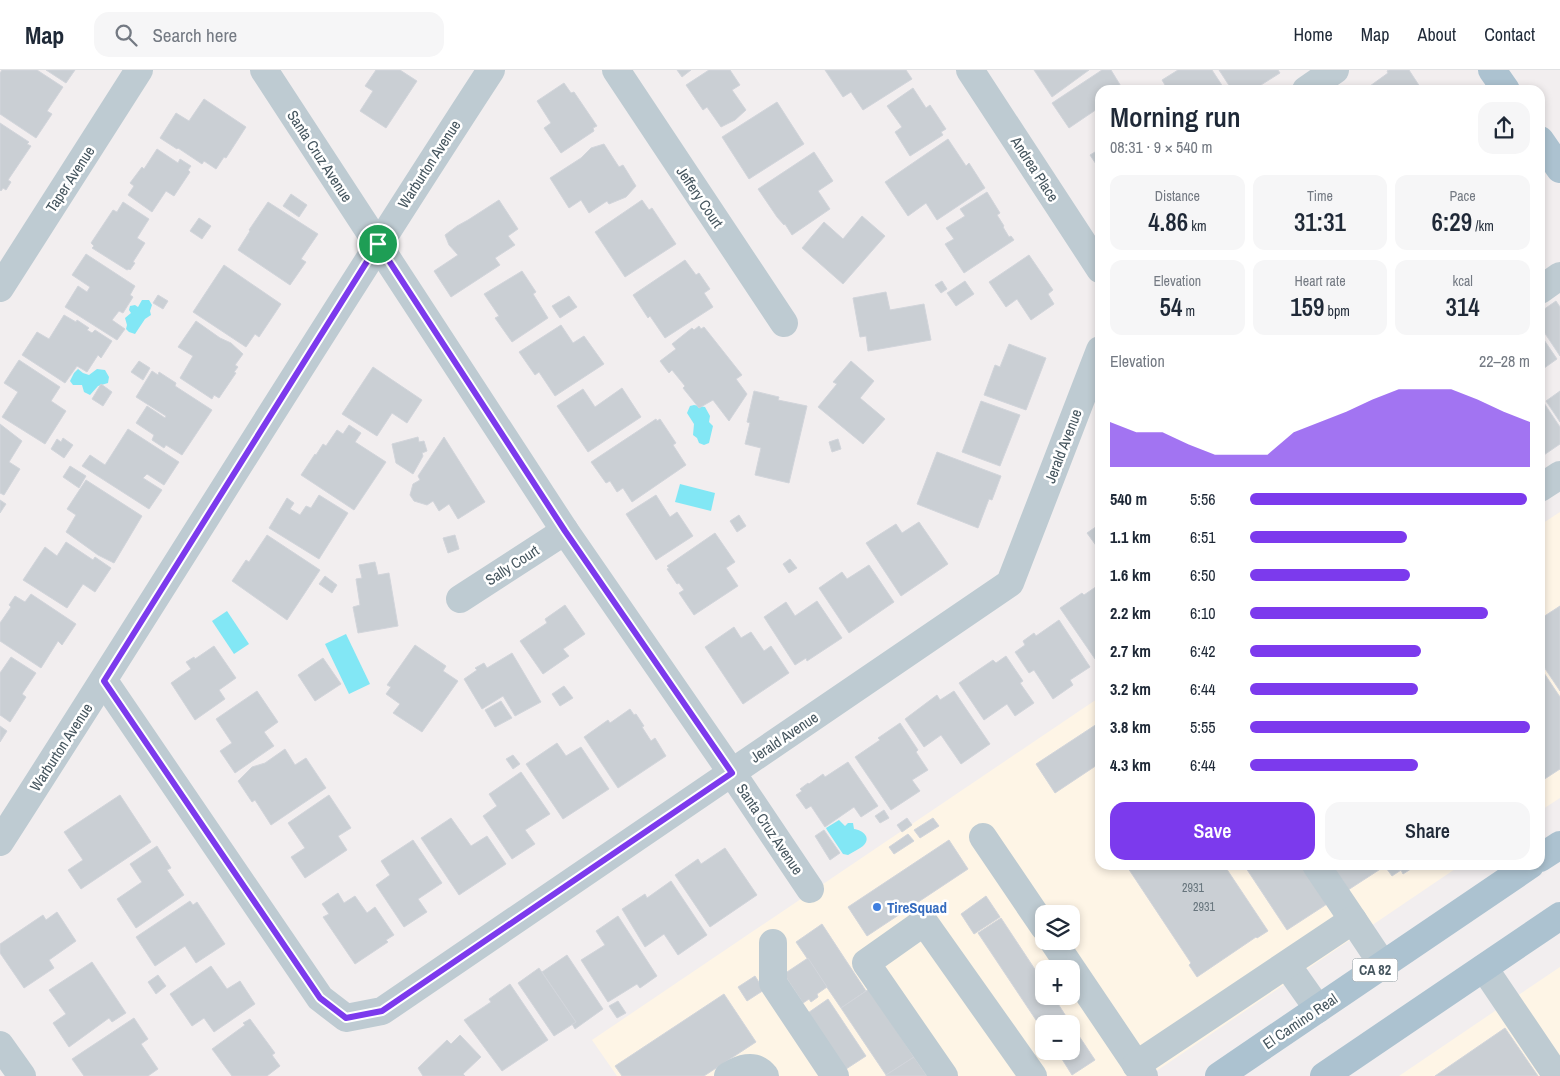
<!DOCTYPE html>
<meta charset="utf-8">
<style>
body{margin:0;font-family:"Archivo Narrow",sans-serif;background:#f6f6f7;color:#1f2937;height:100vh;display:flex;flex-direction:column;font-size:19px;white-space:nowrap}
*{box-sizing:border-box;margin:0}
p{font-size:16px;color:#747a83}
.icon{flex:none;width:28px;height:28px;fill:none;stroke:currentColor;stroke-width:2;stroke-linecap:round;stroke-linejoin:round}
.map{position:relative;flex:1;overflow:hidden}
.side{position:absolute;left:1095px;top:15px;width:450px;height:785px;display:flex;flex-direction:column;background:#fff;border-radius:15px;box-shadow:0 2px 8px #0003}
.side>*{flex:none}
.fabs{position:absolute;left:1035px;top:835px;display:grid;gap:10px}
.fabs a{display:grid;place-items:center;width:45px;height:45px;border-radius:10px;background:#fff;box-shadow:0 2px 8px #0003;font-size:25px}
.pin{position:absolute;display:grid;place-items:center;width:42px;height:42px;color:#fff;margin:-21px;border:2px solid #fff;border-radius:50%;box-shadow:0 1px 5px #0007}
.round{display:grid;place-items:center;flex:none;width:52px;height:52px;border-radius:15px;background:#f6f6f7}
.summary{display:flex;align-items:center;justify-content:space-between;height:85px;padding:0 15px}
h1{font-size:28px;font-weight:600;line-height:38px}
.figures{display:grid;grid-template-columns:repeat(3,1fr);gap:8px;height:85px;padding:5px 15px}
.figures div{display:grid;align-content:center;border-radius:12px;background:#f6f6f7;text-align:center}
.figures b{font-size:25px;font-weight:600}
.figures small{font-size:14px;font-weight:400}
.figures p{font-size:14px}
.chart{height:140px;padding:10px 15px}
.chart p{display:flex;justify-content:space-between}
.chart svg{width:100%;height:90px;margin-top:5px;fill:#7c3aed;opacity:.7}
.cta{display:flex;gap:10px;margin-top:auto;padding:10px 15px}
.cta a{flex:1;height:58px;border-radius:15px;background:#7c3aed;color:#fff;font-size:20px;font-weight:600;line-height:58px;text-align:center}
.cta a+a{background:#f6f6f7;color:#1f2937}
ul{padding:0 15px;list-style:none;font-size:16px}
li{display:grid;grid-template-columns:80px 60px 1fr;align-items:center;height:38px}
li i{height:12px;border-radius:6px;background:#7c3aed}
header{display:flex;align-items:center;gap:30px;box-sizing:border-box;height:70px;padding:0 25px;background:#fff;border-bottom:1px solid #e0e1e3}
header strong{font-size:24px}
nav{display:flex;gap:28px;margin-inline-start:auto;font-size:18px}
.search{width:350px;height:45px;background:#f6f6f7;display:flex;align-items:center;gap:12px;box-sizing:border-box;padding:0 18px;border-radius:15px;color:#747a83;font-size:19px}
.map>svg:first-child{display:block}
</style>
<header>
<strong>Map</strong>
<div class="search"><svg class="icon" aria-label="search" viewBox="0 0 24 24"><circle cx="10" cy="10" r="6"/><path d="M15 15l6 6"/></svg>Search here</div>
<nav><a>Home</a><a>Map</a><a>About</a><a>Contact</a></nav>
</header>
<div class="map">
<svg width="1560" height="1006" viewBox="0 0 1560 1006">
<rect width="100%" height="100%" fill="#f2eeef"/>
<g fill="#fef5e6" fill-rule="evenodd">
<polygon points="1560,442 1560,728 1540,741 1540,455"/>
<path d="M1100,627V795H1461L1149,1006H617L592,970ZM1044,844H1071V871H1044ZM1044,899H1071V926H1044ZM1044,954H1071V981H1044Z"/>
<polygon points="1560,897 1560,1006 1399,1006"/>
</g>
<g fill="#82e7f5">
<polygon points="142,230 149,230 152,235 150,241 151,245 145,249 135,264 129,262 126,259 127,255 125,248 131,243 129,240 130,236 135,235 138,237"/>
<polygon points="78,299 83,303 89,305 97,299 105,300 109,307 108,313 98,316 90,325 84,322 82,315 73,315 70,311 74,303"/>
<polygon points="694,335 705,337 710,346 709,352 713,356 709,373 704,375 699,373 697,368 693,365 694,354 687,343 690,336"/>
<polygon points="680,414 715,423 711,441 675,432"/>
<polygon points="227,541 249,574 234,584 212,551"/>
<polygon points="346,564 370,614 349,624 325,574"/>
<path d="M839,750L845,756L848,753H853L854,759C863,760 872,768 863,776C859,779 853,782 848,785L843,784L827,760L826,758Z"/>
</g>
<g fill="#cacfd4" stroke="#d2d5db">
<polygon points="2,0 37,0 63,17 47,41 52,44 36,68 0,44 0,3"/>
<polygon points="46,0 75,0 66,13"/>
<polygon points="376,0 400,0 417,11 386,58 360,41 373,21 365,16"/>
<polygon points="677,0 691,0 682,7"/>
<polygon points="709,0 730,0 740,15 732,20 746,40 735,50 721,57 707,37 703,40 686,15"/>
<polygon points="825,0 906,0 912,9 863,40 851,22 843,27"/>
<polygon points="1034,0 1089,0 1052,27"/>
<polygon points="1102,0 1111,0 1122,18 1119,20 1100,20 1100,37 1069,58 1052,33"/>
<polygon points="1178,0 1212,0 1225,20 1168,20 1162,10"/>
<polygon points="1219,0 1278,0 1280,3 1253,20 1232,20"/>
<polygon points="1389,0 1409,0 1422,20 1372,20 1370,16 1388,3 1387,1"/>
<polygon points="564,13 571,23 574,22 597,56 593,58 594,61 561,83 544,58 551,53 537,31"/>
<polygon points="913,18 926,38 930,35 946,59 941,62 943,65 910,86 895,62 902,57 887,36"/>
<polygon points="204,29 246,57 226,88 224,87 216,99 204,91 202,94 178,78 177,79 160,68 176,43 189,51"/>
<polygon points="777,32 804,74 749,109 722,67"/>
<polygon points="0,53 29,72 27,74 31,76 8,110 11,112 6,120 3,118 1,121 0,120"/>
<polygon points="948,69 966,96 969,93 985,118 937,150 926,133 908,146 885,112"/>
<polygon points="604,74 619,97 623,95 636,116 626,127 609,134 607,131 589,143 581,130 569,138 550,108 581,88 591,78"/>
<polygon points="157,79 178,93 180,89 191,96 188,100 190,102 174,126 166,121 152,142 128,125 134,116 130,113 142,97 144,99"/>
<polygon points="1100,79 1100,100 1090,85"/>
<polygon points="814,82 833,111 818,121 830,139 792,165 785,154 784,155 777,147 758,119"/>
<polygon points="987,122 1000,143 997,145 1004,156 1003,157 1009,167 1011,166 1014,170 964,203 945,174 954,169 946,158 965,146 960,139"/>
<polygon points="291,124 307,135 299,147 283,136"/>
<polygon points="499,130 518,159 508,166 515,175 495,188 500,195 451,227 434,201 458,185 449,175 445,165 457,156 468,150"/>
<polygon points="642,130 649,140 652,138 676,174 625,207 595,162"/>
<polygon points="123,132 149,149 137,168 145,173 133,192 135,193 130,200 129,199 127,200 92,178 94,176 91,173 113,140 117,142"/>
<polygon points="268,132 318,164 301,189 306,192 290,215 238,180 250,161 249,160"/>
<polygon points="862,146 885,166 843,214 802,178 824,152 843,169"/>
<polygon points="199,148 211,156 202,169 190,161"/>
<polygon points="86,184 135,216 130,225 133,227 123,243 119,241 112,250 125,259 117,270 65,237 78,216 87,222 90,217 72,205"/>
<polygon points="1029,185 1053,220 1048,224 1054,234 1031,250 1017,229 1006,237 989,212"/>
<polygon points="685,190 696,205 699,203 710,219 704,223 713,237 665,268 650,246 648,248 633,225"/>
<polygon points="224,195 281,234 259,267 255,264 246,277 193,242"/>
<polygon points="522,201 536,222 533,224 548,248 512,272 495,248 499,246 484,224"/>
<polygon points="942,211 947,219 941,223 935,215"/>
<polygon points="965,211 974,224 956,236 947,223"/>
<polygon points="886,222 890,240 924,234 931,270 868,281 866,266 860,267 853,228"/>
<polygon points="158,225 168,231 163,239 153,233"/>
<polygon points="569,226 577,237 560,248 552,236"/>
<polygon points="1556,231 1560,237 1560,286 1540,256 1540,242"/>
<polygon points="64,245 76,252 77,250 89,258 87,260 92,263 95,260 112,271 101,288 98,285 87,302 77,296 65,313 22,285 37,262 49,269"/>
<polygon points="196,251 220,268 231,273 243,284 235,295 238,297 234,302 236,303 219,328 214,325 212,329 180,308 193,286 178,277"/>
<polygon points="561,255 573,273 584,266 604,294 555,326 539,302 535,305 519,282"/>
<polygon points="699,256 701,259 704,257 742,305 736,309 747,324 729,351 713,330 699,338 683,318 685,316 672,300 669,303 660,291 676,279 672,274 692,258 694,260"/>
<polygon points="1540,264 1557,289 1540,301"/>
<polygon points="1009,274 1046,288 1026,340 984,325 995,295 1000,297"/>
<polygon points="19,290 60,317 51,331 66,341 45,374 2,347 18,322 4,313"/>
<polygon points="139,291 150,298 143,310 131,302"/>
<polygon points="851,291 874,311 860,328 885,349 863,374 818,337 837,314 833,312"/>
<polygon points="373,297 422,330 407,353 392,343 377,366 342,344"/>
<polygon points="152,301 158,305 159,302 176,313 175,316 212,340 182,385 166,375 164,378 152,370 154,365 136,353 147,336 165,348 166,346 136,327"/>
<polygon points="101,314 112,322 103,336 92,329"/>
<polygon points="622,318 641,347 588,382 557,336 583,319 595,337"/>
<polygon points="754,321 779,327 778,330 807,336 789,413 755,405 761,378 745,374 750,353 747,352"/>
<polygon points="1560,321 1560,352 1546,331"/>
<polygon points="1542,330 1560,357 1560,374 1541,387 1540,331"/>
<polygon points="981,331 1020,345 1000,396 962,382"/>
<polygon points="656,349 657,351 660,349 676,373 673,375 686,395 632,432 623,418 617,422 610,411 606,413 591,392"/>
<polygon points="0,354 22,371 9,392 20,399 4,425 0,423"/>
<polygon points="349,355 361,363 355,372 386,392 354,440 301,405 315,384 316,385 323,374 326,376 337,360 343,364"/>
<polygon points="128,359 179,392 164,415 147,404 143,408 162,420 149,439 82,396 90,385 105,395"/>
<polygon points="418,367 419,372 424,371 427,381 422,383 423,386 413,404 396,393 392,374"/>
<polygon points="444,367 485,432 458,449 449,434 439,441 433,431 427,435 414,431 410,425 413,414 420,410 418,406"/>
<polygon points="63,368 73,375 64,388 51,379 57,369 61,372"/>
<polygon points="838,369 841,379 832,382 829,372"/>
<polygon points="937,382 1001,406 992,430 989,429 978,458 917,434"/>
<polygon points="70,396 86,406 79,418 63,407"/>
<polygon points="86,410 142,446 114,493 98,485 66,462 76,445 67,439"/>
<polygon points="319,425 348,443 319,489 269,458 287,428 294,433 290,439 300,445 306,436 311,438"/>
<polygon points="656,425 670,447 677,442 693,466 656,490 626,444"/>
<polygon points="0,430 6,434 0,443"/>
<polygon points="739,445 746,456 737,462 730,451"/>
<polygon points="919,452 948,494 901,526 866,473 896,454 902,463"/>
<polygon points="1100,454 1100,481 1087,463"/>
<polygon points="715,463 735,492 726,498 738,516 694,545 679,523 684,520 679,513 677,514 667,499 669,498 667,496"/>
<polygon points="267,465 320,500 287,550 232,511 246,490 249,492"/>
<polygon points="455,465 459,479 448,483 443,468"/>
<polygon points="66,472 93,490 95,487 111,498 95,522 83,514 67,538 23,510 45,477 57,486"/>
<polygon points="790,489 797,498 789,503 783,494"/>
<polygon points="375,492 378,505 389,503 398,556 358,563 353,537 360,535 356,509 362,508 359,495"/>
<polygon points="869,495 894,532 849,563 819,518 842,502 847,509"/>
<polygon points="325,506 337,515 332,523 319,514"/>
<polygon points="1100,514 1100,586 1095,589 1060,538 1082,523 1084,525"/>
<polygon points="31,524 76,554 62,575 58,571 41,598 0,571 0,553 11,537 9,535 15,526 25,532"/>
<polygon points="817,531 842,568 807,591 806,588 795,595 764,547 786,532 795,546"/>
<polygon points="565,535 585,564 563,579 569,586 543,604 520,571 547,553 545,549"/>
<polygon points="1560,536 1560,621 1540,591 1540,549"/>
<polygon points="1059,550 1090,597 1070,610 1073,615 1053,629 1034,600 1029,603 1015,582 1025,575 1023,571 1034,563 1036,566"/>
<polygon points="734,557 741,568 751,562 764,581 771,576 789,603 743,634 705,577"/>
<polygon points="415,575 446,596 443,601 458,611 422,662 393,643 400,634 386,624 391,617 387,615"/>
<polygon points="214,576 236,608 219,620 225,629 195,650 171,613 191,599 186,592 194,587 195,589"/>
<polygon points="512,583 541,632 515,646 503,626 482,639 464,609 477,600 475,598 484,593 487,598"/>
<polygon points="1006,586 1023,611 1020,613 1034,633 1015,646 1007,634 984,650 959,613 993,590 996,593"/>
<polygon points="11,587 36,603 22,624 26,627 10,652 0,645 0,603"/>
<polygon points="323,588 341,614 315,631 298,605"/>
<polygon points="1540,597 1560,627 1560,699 1540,712"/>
<polygon points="564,616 573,628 560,636 552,624"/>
<polygon points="257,621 278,652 264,662 274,676 235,703 220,681 232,673 216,649"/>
<polygon points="954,621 990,674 961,694 941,665 924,677 905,649 937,625 940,630"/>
<polygon points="501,631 512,648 495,657 485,640"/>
<polygon points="630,639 634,645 636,644 644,656 642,657 651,671 655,668 666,686 618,718 584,667 608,650 610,653"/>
<polygon points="1100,652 1100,693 1055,723 1036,694"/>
<polygon points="900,653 918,680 916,682 928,700 912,710 920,721 891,740 855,687 880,670 878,668"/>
<polygon points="0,656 7,661 0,672"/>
<polygon points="557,673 566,686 581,677 609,719 563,749 526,694"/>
<polygon points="285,679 295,695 306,688 326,718 271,755 255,730 252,732 238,711 252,697 265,693"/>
<polygon points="513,685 520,694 513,699 506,689"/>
<polygon points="848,692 878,736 861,747 854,737 825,757 811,736 806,739 796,725 802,721 800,719 808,713 809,714 823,704 825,707"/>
<polygon points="521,702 550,744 525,760 535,774 512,789 483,746 497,736 489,724"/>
<polygon points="120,725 151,772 81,819 68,800 83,790 64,762"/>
<polygon points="329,725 351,758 338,766 347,780 305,808 291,787 305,778 288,753"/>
<polygon points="884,740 889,748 880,753 875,746"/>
<polygon points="451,748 471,776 487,766 506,794 459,825 421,768"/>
<polygon points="907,748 912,755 902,762 897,755"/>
<polygon points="933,748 939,756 920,768 914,760"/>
<polygon points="824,760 840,783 830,790 815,766"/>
<polygon points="908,764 914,771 894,784 889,777"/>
<polygon points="413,770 442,813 418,829 427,842 404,857 376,815 390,805 381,791"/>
<polygon points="949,770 968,799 867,866 848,837"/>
<polygon points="157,776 171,798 167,800 184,825 136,858 117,829 142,812 130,794"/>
<polygon points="725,778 757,825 710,857 675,805 698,789 701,794"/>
<polygon points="1126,795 1224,795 1268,861 1257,868 1256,867 1197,907 1189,895 1191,893"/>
<polygon points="1244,795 1301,795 1327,834 1287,860"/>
<polygon points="1327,795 1384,795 1385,796 1345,822"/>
<polygon points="1384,795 1417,795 1403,804 1401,800 1392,806"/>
<polygon points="671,811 707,865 678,885 664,864 645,877 622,839 645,824 647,828"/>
<polygon points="338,823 344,833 355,826 367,843 375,837 394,865 386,870 388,872 355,894 323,847 329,844 322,834"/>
<polygon points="986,826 1000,847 974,864 961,844"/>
<polygon points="190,831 193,835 197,832 225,874 196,893 185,876 155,896 136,867"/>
<polygon points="57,842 76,871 49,890 54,898 24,918 0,883 0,874 43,845 46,850"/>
<polygon points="618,846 657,906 640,918 637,914 608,932 581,890 605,875 596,861"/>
<polygon points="1001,848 1044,913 1044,926 1053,926 1071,954 1044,954 1044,962 978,863"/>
<polygon points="822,854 866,921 841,938 796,872"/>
<polygon points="567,885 603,939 575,959 572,954 576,952 542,902"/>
<polygon points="808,888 827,917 817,924 818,927 811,932 809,929 803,933 784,904"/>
<polygon points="92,892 126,943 112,952 109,948 69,977 53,953 66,944 49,920"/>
<polygon points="211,896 227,919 240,911 255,934 214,962 204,948 192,956 170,924"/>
<polygon points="539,898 576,952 554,966 518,913"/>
<polygon points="158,905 166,916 156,924 148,912"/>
<polygon points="755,906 764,920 747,931 738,917"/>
<polygon points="510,914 548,970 502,1001 464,950 491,932 489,929"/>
<polygon points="869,919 914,987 886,1005 841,938"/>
<polygon points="724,924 756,972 704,1006 622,1006 615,996"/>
<polygon points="828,929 866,986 843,1001 805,945"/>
<polygon points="618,931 626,943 617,948 609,936"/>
<polygon points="134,948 148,969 141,974 158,999 148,1006 84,1006 72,989"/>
<polygon points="250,949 275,983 272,985 280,996 267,1006 232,1006 212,979 245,955 243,953"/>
<polygon points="1071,954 1095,990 1072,1005 1057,981 1071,981"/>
<polygon points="1505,958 1538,1006 1435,1006"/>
<polygon points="460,965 481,987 463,1004 465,1006 423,1006 418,998 447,970 451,974"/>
<polygon points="914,987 927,1006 886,1006 886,1005"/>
</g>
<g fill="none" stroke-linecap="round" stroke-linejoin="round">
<g stroke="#becbd2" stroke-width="28">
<polyline points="264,0 565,461 732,703 810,819"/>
<polyline points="616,0 784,253"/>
<polyline points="970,0 1100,199"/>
<polyline points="1306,20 1335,0"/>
<polyline points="0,218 139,0"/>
<polyline points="1540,220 1560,206"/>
<polyline points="1540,418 1560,405"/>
<polyline points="460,529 565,461"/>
<polyline points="104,611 320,928 346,948 382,941 1010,513 1100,280"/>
<polyline points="983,767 1044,857"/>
<path d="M0,772C165,515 324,256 491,0"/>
<polyline points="1316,795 1353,850"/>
<polyline points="1053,871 1144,1006"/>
<polyline points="773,873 773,913 835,1006"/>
<polyline points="1287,895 1318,939"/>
<polyline points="1484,898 1557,1006"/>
<polyline points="0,975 22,1006"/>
<polyline points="1136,995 1353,850 1383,895"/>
<path d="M728,1006C740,999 754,992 765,1006"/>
<polyline points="944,1006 866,893 924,852 1033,1006"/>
</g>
<g stroke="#acc2d0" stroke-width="28">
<polyline points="1492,0 1506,20"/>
<polyline points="1540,70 1560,99"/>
<polyline points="1540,788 1560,775"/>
<polyline points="1219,1006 1530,795"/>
<polyline points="1324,1006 1560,846"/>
</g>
</g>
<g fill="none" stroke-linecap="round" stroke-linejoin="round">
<defs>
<polygon id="route" points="378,174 565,461 732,703 382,941 346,948 320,928 104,611"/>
</defs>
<use href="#route" stroke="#fff" stroke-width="10"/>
<use href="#route" stroke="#7c3aed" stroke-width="6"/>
</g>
<circle fill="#3f7fe0" stroke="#fff" stroke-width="2" cx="877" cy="837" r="5"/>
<g text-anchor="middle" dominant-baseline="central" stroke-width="5" stroke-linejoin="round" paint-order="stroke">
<g font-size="12" fill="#66747c">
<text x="1193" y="818">2931</text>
<text x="1204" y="837">2931</text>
</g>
<rect fill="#fff" stroke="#7d888e" stroke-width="1" x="1352.5" y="888.5" width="45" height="23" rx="4"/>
<g font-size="14" font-weight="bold" fill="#45555e">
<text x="1375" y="900">CA 82</text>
</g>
<g font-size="15" fill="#45555e" stroke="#fff">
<text transform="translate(320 86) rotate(57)">Santa Cruz Avenue</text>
<text transform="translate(429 94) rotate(-57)">Warburton Avenue</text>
<text transform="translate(1035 99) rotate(57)">Andrea Place</text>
<text transform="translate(70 109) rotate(-57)">Taper Avenue</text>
<text transform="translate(700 127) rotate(56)">Jeffery Court</text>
<text transform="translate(1063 376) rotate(-69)">Jerald Avenue</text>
<text transform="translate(512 495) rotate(-33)">Sally Court</text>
<text transform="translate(784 667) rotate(-34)">Jerald Avenue</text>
<text transform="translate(61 677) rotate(-57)">Warburton Avenue</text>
<text transform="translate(770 759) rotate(56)">Santa Cruz Avenue</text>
<text transform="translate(1300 951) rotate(-34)">El Camino Real</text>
</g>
<g font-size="15" font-weight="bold" fill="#366cbe" stroke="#fff" text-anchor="start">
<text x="887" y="837">TireSquad</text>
</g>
</g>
</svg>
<div class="fabs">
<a><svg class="icon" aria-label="layers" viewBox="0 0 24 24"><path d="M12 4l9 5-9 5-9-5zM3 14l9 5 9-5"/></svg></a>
<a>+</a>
<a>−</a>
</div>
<div class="pin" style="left:378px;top:174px;background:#1e9e55"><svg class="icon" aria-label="arrive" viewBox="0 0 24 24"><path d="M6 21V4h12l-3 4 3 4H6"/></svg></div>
<section class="side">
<div class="summary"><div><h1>Morning run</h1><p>08:31 · 9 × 540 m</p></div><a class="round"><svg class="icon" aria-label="share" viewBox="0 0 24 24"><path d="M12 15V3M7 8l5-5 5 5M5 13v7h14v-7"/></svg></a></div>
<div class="figures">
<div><p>Distance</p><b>4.86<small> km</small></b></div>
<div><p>Time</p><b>31:31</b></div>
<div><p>Pace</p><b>6:29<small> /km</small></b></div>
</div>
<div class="figures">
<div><p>Elevation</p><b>54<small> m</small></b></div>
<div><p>Heart rate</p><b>159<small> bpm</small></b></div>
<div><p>kcal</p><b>314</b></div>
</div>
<div class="chart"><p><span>Elevation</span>22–28 m</p>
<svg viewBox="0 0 160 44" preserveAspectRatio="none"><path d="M0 44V22L10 27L20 27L30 33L40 38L50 38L60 38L70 27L80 22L90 17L100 11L110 6L120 6L130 6L140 11L150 17L160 22V44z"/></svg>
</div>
<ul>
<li><b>540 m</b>5:56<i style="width:99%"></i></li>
<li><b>1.1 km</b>6:51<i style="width:56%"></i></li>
<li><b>1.6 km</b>6:50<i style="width:57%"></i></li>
<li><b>2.2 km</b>6:10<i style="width:85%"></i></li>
<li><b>2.7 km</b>6:42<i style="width:61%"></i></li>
<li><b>3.2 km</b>6:44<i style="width:60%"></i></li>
<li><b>3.8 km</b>5:55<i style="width:100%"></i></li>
<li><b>4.3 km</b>6:44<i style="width:60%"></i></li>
</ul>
<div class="cta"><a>Save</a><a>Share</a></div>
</section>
</div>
